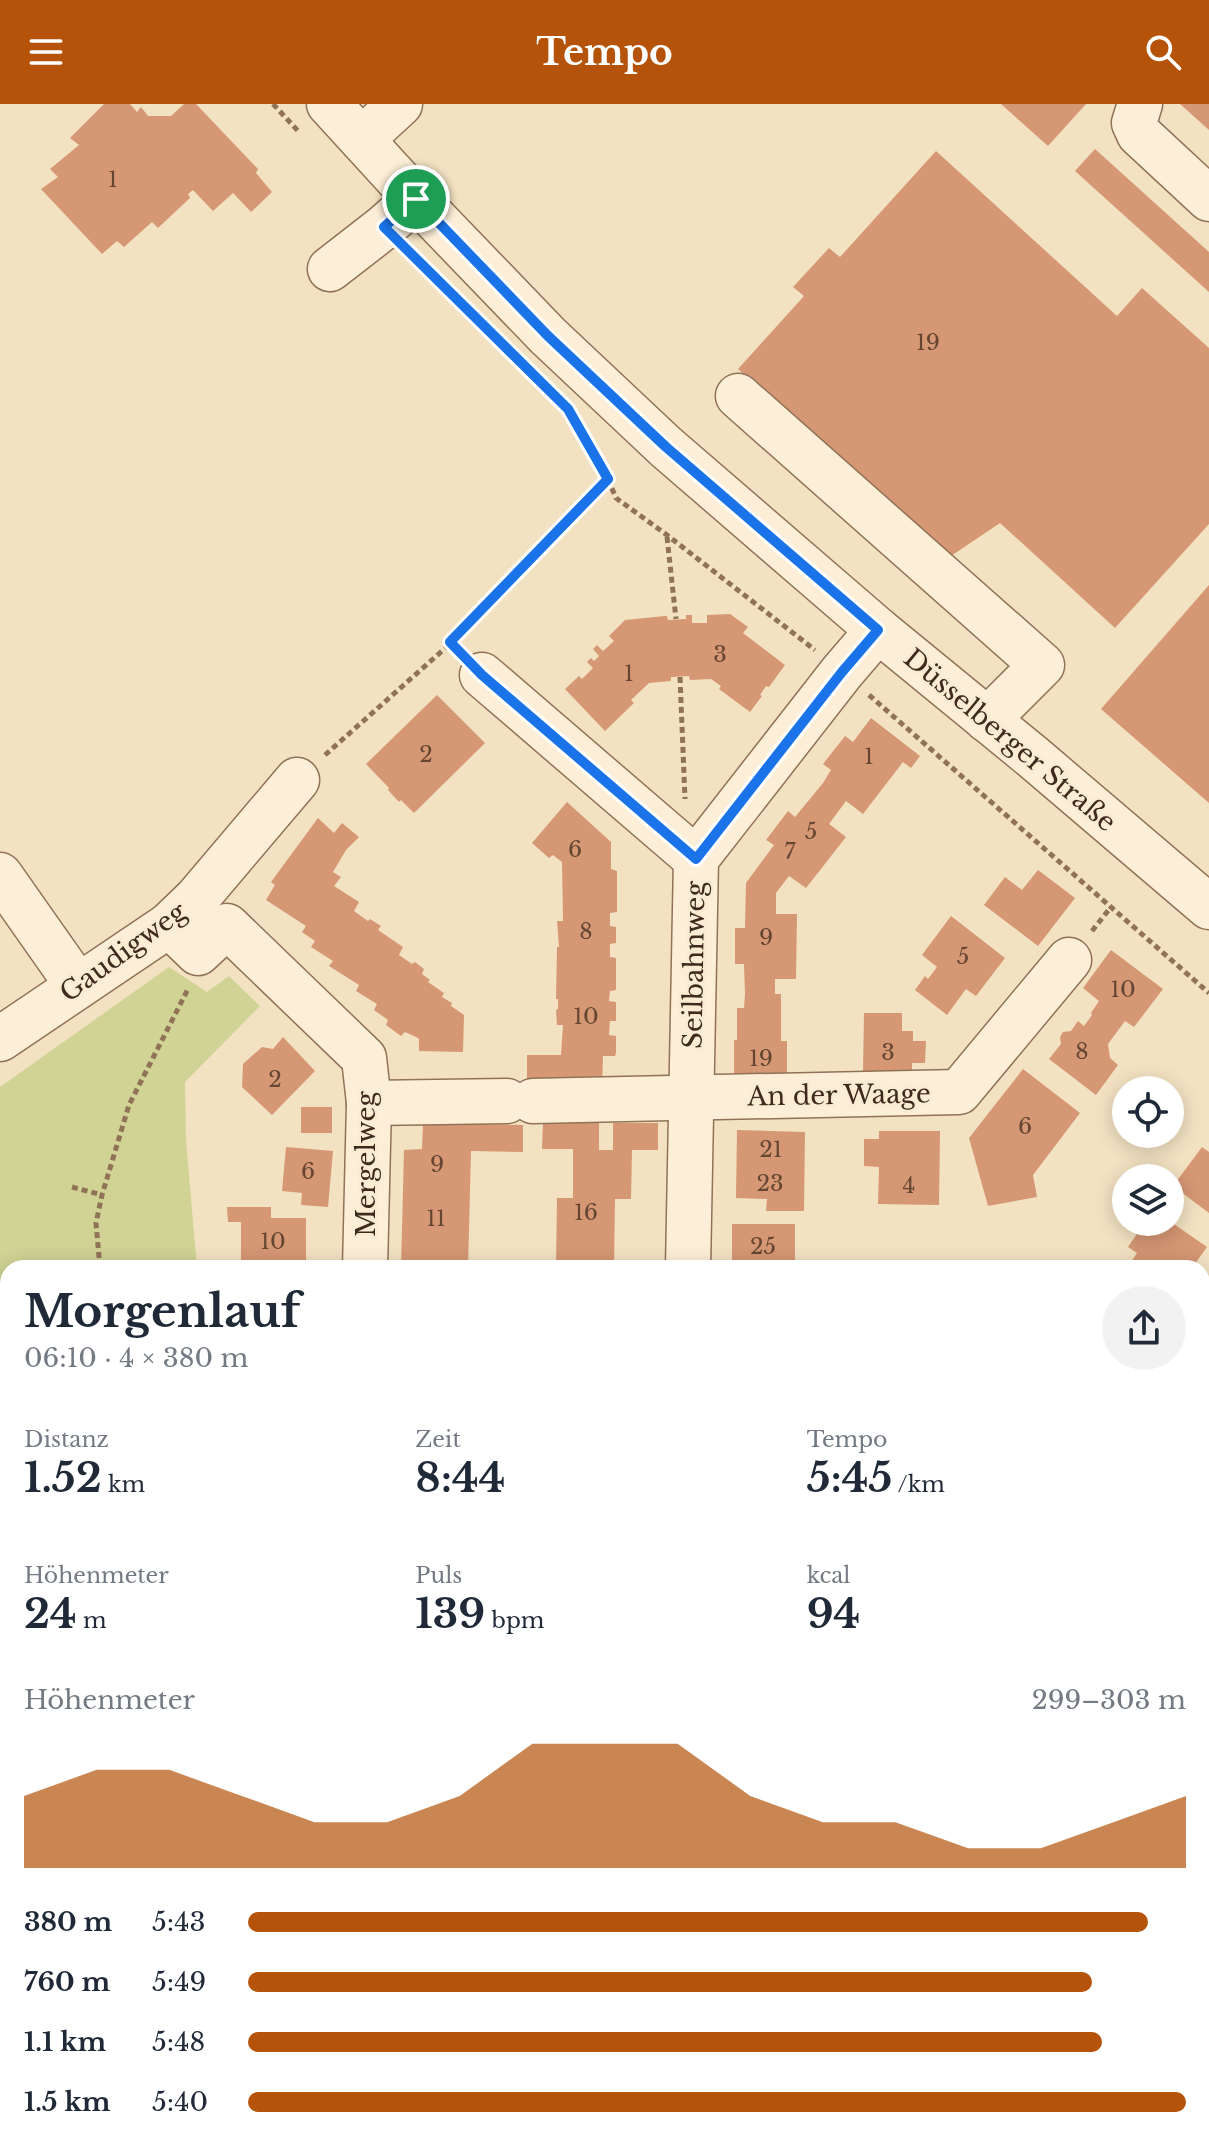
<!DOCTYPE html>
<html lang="de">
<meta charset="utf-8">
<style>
body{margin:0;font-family:"Libre Baskerville",serif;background:#f2f2f3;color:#1f2937;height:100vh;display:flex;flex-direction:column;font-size:30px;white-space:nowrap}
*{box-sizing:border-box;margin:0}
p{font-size:26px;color:#747a83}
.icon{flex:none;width:44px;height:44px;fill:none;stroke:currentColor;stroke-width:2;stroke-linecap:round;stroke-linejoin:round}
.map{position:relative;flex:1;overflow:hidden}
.sheet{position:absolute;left:0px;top:1156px;width:1210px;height:888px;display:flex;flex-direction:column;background:#fff;border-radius:24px 24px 0 0;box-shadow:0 4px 20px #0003}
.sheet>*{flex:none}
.buttons{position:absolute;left:1112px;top:972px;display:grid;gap:16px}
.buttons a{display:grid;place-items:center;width:72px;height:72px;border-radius:50%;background:#fff;box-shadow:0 4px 20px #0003;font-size:40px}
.pin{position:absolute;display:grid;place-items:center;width:68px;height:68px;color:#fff;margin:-34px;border:4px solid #fff;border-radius:50%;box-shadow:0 2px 8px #0007}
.round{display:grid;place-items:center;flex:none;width:84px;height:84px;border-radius:42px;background:#f2f2f3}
.overview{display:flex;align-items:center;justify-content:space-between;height:136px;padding:0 24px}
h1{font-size:44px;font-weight:700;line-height:60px}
.figures{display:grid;grid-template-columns:repeat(3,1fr);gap:12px;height:136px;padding:8px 24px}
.figures div{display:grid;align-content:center}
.figures b{font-size:40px;font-weight:700}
.figures small{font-size:22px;font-weight:400}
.figures p{font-size:22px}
.chart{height:224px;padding:16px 24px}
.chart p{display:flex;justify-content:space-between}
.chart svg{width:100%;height:144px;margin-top:8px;fill:#b45309;opacity:.7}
ul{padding:0 24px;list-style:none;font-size:26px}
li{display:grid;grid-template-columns:128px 96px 1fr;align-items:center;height:60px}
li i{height:20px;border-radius:10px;background:#b45309}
header{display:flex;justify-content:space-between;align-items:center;height:104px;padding:0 24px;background:#b45309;color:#fff;font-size:36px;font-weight:700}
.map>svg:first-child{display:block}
</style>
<header><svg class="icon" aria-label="menu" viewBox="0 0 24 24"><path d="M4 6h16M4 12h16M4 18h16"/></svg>Tempo<svg class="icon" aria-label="search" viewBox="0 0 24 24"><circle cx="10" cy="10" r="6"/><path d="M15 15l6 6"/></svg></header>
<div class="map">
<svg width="1209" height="2044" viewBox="0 0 1209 2044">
<rect width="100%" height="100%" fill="#f3e2c2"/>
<g fill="#d0d394">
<polygon points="169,863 207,888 229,872 260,902 185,978 186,1036 197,1164 8,1164 8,1402 0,1382 0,983"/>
<polygon points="194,2036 663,2036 674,2044 196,2044"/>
</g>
<g fill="#d69774">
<polygon points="104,0 130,0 137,8 141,3 148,12 171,12 184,0 196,0 258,65 256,69 272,88 251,108 233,89 213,107 193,86 188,90 190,94 158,124 152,118 124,143 117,137 102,150 41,85 58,73 50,65 79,41 70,34"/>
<polygon points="1001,0 1086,0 1048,42"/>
<polygon points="1180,0 1209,0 1209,26"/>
<polygon points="1095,45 1209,148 1209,188 1075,67"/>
<polygon points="936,47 1117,212 1142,184 1209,244 1209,420 1115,524 1000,419 948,454 738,265 804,192 793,183 829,144 840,153"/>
<polygon points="1209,481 1209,699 1101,605"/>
<polygon points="730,510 748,523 743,529 785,561 769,583 766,582 760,591 762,592 750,608 719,585 721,582 711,575 690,576 689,572 671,573 671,577 649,579 631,596 634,599 605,627 565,585 579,572 582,575 593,564 587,558 591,554 594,557 599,552 593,545 597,541 603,547 614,537 609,532 625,516 665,512 667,512 668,516 686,515 686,511 692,511 692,519 707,519 707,511"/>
<polygon points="437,591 485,639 414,709 401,696 399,698 388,686 389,684 366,660"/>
<polygon points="871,614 920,652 911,664 903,658 863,710 846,697 829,720 846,733 806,784 789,772 776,789 776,810 797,810 796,875 775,875 775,890 781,890 781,937 787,937 787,972 734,972 734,936 737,936 737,904 744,904 745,890 744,860 735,860 735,824 745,824 746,779 774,741 766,736 788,707 795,713 823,679 831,666 823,660 845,632 853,638"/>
<polygon points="567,698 611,738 611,765 617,767 617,808 610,809 610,822 616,823 616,839 610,840 610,853 616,854 616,886 610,887 609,897 616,898 616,917 610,917 609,931 616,932 616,949 615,952 603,952 602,981 527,980 527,951 561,951 563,921 557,921 556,906 558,905 558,895 556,895 557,843 559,843 557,817 563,817 562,758 553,751 549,754 532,739"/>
<polygon points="318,714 334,729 342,719 359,733 346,746 333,768 341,773 334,782 359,798 354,807 368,817 370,815 381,822 378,826 403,843 399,851 412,860 415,858 424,865 422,870 430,876 428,878 444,889 442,893 452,899 451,902 464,911 463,948 419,947 419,935 416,933 405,928 401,932 386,921 388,916 374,906 377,900 356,887 359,881 329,862 333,857 311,843 315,837 302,828 306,822 266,796 275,781 271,778"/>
<polygon points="1038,766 1075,794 1038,842 984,801 1005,773 1022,786"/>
<polygon points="951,812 1005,854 976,892 966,885 947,911 915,886 925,872 928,875 937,863 922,851"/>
<polygon points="1111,846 1163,885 1134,923 1125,917 1108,940 1110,954 1118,961 1096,991 1049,955 1061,940 1060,933 1063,928 1071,927 1078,917 1084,922 1092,911 1091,909 1099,897 1083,884"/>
<polygon points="864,909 902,909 902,927 913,927 913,937 926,937 925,959 912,959 912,967 863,967"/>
<polygon points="283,933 315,967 272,1011 242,983 243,960 262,943 273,945"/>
<polygon points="1023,965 1080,1009 1033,1071 1037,1093 988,1102 969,1034"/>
<rect x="301" y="1003" width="31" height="26"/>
<polygon points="543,1018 599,1019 599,1046 613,1046 613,1019 658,1019 658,1046 632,1046 631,1095 615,1095 614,1164 556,1164 557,1094 573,1094 573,1045 542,1045"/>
<polygon points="423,1019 523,1021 523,1048 471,1047 468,1164 401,1164 404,1046 422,1045"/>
<polygon points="737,1026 805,1028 804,1107 766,1107 767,1095 736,1094"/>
<polygon points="879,1027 940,1027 939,1101 878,1100 879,1063 864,1062 864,1035 879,1035"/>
<polygon points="286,1043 333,1047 328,1103 301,1101 302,1089 282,1087"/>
<polygon points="1202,1043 1209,1048 1209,1109 1173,1082"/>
<polygon points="227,1103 271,1103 271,1114 306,1114 306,1157 241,1157 241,1118 228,1118"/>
<polygon points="1145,1118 1171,1118 1207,1143 1192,1164 1127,1164 1137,1149 1128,1143"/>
<rect x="732" y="1120" width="63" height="44"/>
<polygon points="1209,1276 1209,1321 1202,1316 1202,1286"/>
<polygon points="1209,1475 1209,1548 1203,1548 1202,1476"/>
<polygon points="8,1579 8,1613 0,1615 0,1582"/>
<polygon points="1202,1712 1209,1716 1209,1782 1202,1778"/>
<polygon points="8,1892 8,1964 0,1966 0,1910 3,1909 1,1894"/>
<polygon points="97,2036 146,2036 146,2037 124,2044 100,2044"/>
<polygon points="772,2036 813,2036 809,2044 789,2044"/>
<polygon points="867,2036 917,2036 918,2044 867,2044"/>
<polygon points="937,2036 999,2036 1000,2039 937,2044"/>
<polygon points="1014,2036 1111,2036 1109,2044 1015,2044"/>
</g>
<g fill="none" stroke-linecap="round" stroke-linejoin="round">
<defs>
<g id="minor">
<polyline points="329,0 416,95 548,232 666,343 878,526 1033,653 1209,803"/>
<polyline points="1140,0 1134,19 1139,30 1209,95"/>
<polyline points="362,35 400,0"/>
<polyline points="330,165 384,123 416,95"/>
<polyline points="738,292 1042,561 987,616"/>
<polyline points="482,571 696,755"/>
<polyline points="0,771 78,882"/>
<polyline points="169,821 198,849 227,822 364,954 369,999 365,1164"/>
<polyline points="0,935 169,821 197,794 297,676"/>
<polyline points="533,997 959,988 1069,856"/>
<polyline points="369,999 507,997"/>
<polyline points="688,1164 696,755 842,568 878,526"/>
<polyline points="1202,1246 1209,1237"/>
<polyline points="0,1409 8,1430"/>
<polyline points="1202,1586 1209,1587"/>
<polyline points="0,1857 8,1852"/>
<polyline points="1202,1996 1209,1974"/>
<polyline points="183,2036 185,2044"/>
<polyline points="1187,2044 1189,2036"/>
</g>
</defs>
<use href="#minor" stroke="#907257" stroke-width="47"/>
<g stroke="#907257" stroke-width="5" stroke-dasharray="6 4" stroke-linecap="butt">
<polyline points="273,0 300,29"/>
<polyline points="608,375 616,394 667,431 815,546"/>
<polyline points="667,433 676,515"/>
<polyline points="450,538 608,375 571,309"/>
<polyline points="680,573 685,695"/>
<polyline points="869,591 1209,889"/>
<polyline points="325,651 451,539"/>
<polyline points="1092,827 1111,803"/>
<polyline points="72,1083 102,1091"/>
<polyline points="100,1164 96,1119 102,1091 129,1001 188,885"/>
<polyline points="1202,1930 1209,1917"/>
<polyline points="586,2036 596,2044"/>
</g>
<use href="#minor" stroke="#fdefd7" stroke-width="44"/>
</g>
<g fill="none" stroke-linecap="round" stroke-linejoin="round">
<defs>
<polygon id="route" points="416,95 548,232 666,343 878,526 842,568 696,755 482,571 450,538 608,375 568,305 384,123"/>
</defs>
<use href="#route" stroke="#fff" stroke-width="16"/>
<use href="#route" stroke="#1a73e8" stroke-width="10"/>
</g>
<g text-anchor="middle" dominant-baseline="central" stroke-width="6" stroke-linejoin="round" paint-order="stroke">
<g font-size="22" fill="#644633">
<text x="113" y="75">1</text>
<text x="928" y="238">19</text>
<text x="720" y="550">3</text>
<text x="629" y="569">1</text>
<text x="426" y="650">2</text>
<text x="869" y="652">1</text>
<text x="811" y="727">5</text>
<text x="575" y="745">6</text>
<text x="790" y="747">7</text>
<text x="586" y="827">8</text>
<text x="766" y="833">9</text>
<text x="963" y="852">5</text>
<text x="1123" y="885">10</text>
<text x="586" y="912">10</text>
<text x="1082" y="947">8</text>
<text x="888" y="948">3</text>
<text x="761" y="954">19</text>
<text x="275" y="975">2</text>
<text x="1025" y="1022">6</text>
<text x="771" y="1045">21</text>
<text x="437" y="1060">9</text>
<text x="308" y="1067">6</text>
<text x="770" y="1079">23</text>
<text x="909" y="1081">4</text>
<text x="586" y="1108">16</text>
<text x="436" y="1114">11</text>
<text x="273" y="1137">10</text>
<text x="763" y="1142">25</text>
</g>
<g font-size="26" fill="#3e2b1d" stroke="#faecd3">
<text transform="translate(1010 636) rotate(40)">Düsselberger Straße</text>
<text transform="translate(123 848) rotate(-36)">Gaudigweg</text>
<text transform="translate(694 861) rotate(-89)">Seilbahnweg</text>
<text transform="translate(839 991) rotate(-1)">An der Waage</text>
<text transform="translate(366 1060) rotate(-90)">Mergelweg</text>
</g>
</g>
</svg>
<div class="buttons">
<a><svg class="icon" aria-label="locate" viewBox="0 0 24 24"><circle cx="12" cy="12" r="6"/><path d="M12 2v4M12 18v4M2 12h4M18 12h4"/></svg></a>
<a><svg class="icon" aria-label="layers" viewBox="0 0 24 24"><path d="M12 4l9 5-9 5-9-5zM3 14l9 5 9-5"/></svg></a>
</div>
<div class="pin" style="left:416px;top:95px;background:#1e9e55"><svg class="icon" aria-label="arrive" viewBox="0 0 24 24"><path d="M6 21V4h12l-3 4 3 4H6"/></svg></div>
<section class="sheet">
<div class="overview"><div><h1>Morgenlauf</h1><p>06:10 · 4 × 380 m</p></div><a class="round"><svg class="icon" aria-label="share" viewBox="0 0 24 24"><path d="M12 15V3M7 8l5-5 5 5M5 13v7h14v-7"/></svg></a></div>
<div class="figures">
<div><p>Distanz</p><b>1.52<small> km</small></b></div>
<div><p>Zeit</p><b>8:44</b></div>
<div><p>Tempo</p><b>5:45<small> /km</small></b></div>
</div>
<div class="figures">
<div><p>Höhenmeter</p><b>24<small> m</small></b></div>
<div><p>Puls</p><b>139<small> bpm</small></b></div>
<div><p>kcal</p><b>94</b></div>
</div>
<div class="chart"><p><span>Höhenmeter</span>299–303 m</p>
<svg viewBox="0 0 160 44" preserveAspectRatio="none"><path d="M0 44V22L10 14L20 14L30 22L40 30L50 30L60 22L70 6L80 6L90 6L100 22L110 30L120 30L130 38L140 38L150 30L160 22V44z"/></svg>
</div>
<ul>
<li><b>380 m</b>5:43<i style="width:96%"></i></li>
<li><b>760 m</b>5:49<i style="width:90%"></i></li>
<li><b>1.1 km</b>5:48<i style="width:91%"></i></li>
<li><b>1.5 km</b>5:40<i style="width:100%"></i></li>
</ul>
</section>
</div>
